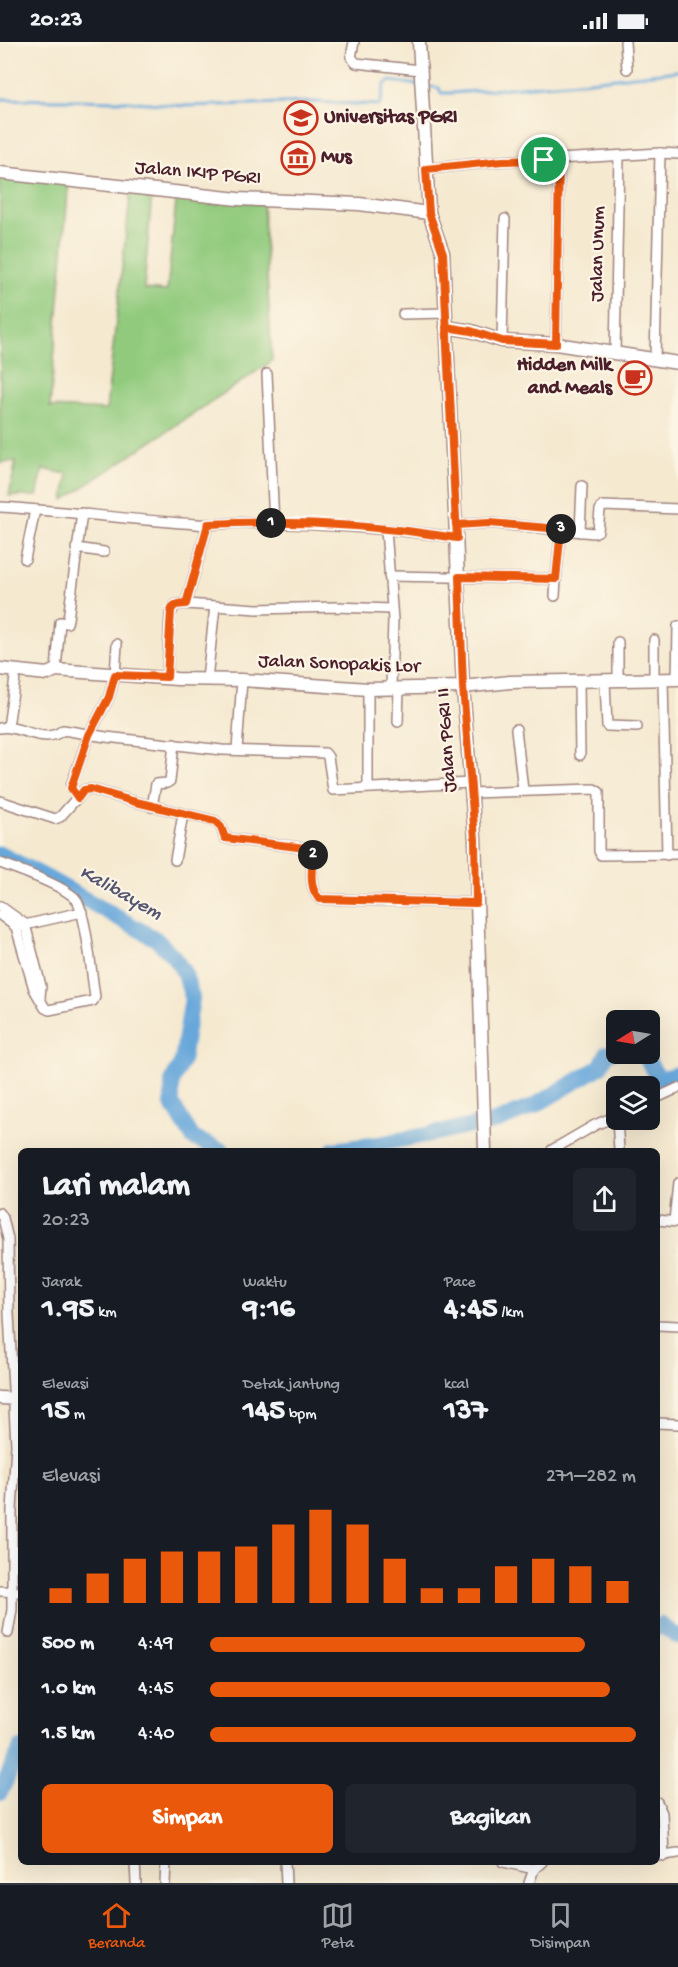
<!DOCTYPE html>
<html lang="id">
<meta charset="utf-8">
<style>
body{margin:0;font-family:"Gochi Hand",sans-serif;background:#20242c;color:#f1f3f6;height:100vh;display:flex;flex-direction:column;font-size:22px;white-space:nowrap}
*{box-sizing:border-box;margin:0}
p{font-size:20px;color:#9ea1a6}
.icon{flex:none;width:33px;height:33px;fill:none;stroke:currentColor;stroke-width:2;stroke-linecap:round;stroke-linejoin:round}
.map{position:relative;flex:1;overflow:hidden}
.details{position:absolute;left:18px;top:1106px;width:642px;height:717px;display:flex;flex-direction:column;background:#171b24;border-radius:9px;box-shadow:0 6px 24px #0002}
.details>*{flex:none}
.needle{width:39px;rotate:259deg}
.tools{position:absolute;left:606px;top:968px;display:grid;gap:12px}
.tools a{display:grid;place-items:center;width:54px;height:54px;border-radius:9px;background:#171b24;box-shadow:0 6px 24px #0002;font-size:30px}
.pin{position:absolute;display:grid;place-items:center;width:51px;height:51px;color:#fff;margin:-26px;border:3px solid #fff;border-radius:50%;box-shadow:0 2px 6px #0007}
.km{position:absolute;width:30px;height:30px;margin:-15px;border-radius:50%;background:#222;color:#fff;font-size:16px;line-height:30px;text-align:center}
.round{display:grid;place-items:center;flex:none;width:63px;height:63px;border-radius:9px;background:#20242c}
.summary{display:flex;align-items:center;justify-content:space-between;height:102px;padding:0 24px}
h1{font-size:33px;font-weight:700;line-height:45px}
.metrics{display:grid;grid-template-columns:repeat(3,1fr);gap:9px;height:102px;padding:6px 24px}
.metrics div{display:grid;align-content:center}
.metrics b{font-size:30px;font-weight:700}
.metrics small{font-size:16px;font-weight:400}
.metrics p{font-size:16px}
.chart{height:168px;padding:12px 24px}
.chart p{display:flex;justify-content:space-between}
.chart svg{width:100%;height:108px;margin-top:6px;stroke:#ea580c;stroke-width:6}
.button{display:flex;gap:12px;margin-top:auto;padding:12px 24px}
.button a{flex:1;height:69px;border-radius:9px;background:#ea580c;color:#fff;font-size:24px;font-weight:700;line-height:69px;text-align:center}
.button a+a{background:#20242c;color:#f1f3f6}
ul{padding:0 24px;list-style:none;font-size:20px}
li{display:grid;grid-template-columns:96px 72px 1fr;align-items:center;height:45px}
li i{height:15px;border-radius:8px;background:#ea580c}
.status{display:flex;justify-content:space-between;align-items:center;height:42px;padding:0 30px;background:#171b24;direction:ltr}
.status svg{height:16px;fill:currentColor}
.tabs{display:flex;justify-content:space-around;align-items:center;height:84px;border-top:2px solid #363941;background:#171b24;font-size:16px;color:#9ea1a6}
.tabs a{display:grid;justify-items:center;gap:3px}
.tabs .on{color:#ea580c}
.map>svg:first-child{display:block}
</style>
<div class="status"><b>20:23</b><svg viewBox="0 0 49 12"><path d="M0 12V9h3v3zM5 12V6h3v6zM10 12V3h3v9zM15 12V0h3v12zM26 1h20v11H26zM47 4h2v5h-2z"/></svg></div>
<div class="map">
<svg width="678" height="1841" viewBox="0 0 678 1841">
<rect width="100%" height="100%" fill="#fcf5e5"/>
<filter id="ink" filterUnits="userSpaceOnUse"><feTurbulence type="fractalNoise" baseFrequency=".0167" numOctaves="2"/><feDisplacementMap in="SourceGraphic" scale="12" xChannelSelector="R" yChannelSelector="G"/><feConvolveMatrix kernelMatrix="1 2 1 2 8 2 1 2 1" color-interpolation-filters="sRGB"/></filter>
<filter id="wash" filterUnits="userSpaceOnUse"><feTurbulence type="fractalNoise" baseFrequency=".008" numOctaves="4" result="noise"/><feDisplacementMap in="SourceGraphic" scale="24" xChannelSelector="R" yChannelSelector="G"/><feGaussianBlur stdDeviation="1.35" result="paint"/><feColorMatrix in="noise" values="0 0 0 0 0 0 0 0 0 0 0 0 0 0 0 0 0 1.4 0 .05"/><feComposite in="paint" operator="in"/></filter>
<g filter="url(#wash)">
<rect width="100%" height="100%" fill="#f5e9d0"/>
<polygon fill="#91ca7d" stroke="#6e7454" stroke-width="1.5" points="0,134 69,138 50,365 106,368 131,147 152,150 144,247 167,249 177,150 263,162 272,319 64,458 68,432 43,427 37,454 9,454 16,419 0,421"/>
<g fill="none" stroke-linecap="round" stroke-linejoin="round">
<g stroke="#67a7da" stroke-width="3">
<polyline points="424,44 439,46 441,51 452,51 590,39 678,29"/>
<polyline points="0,57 124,59 185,64 314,60 380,63 385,42 391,39 418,43"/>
</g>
<g stroke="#67a7da" stroke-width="16">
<polyline points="0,812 49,837 156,897 173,914 185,932 192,956 182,1019 172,1040 172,1062 193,1096 221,1108"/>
<polyline points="643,1011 659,1037 678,1032"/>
<polyline points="333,1108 379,1102 498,1079 534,1064 600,1025 607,1011 616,1009"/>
<polyline points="657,1586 661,1583 678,1595"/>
<polyline points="0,1751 21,1706"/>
</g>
</g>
</g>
<g filter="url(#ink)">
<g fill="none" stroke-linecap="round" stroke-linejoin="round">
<defs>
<g id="street">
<polyline points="354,0 351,15 356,21 420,28"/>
<polyline points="625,0 627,27"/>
<polyline points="426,127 502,119 559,117 660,111 678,112"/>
<polyline points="403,272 446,271"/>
<polyline points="502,299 505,177"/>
<polyline points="556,302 559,117"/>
<polyline points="615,311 619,114"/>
<polyline points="655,317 660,111"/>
<polyline points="267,332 274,482"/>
<path d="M0,465C66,469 131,478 196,482C213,484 230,480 247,481C316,482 388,485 457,496"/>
<polyline points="456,483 489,481 594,491 598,489 600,468 603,464 678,467"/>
<polyline points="386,488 393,578 391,646"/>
<polyline points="580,490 582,444"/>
<polyline points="76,506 104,510"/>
<polyline points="25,517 35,468"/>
<polyline points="389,534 556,537 555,554"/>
<polyline points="556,537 561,487"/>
<polyline points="186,562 208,482"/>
<polyline points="56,628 60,580 67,581 68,577 82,471"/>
<polyline points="167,635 170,573 175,563 186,562 257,567 336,565 391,567"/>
<polyline points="207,637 215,564"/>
<polyline points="677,637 678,584"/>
<polyline points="654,638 654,598"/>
<polyline points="663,638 667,813"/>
<polyline points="605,639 607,684 637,685"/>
<polyline points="618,639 618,600"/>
<polyline points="579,640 580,713"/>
<polyline points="398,680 399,647"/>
<polyline points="8,685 16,629"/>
<path d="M0,686C20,682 44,704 63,688L106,695L222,708L325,711L328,715L333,748L471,741"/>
<polyline points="516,687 523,748"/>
<polyline points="237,708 242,638"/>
<polyline points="368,745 368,647"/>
<polyline points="471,751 594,747 599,750 599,809 601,813 678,812"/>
<polyline points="78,756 71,744 89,693 109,655 115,633 117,602"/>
<path d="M0,759L55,777L60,775L84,748L91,747L132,759L215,779L221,785L225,796L313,807C313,821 307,847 320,857L476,861"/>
<polyline points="152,765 156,742 167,741 170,739 174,702"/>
<polyline points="175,818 183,772"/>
<path d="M0,821C17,827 63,844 75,856C86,866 92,937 95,955L93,959L49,968L45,966L34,947L16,885L0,873"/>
<polyline points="0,864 25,882 41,944 40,955"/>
<polyline points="20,884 82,870"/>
<polyline points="650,1059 678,1046"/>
<polyline points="617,1077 619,1108"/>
<polyline points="552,1108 595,1083 616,1074"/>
<polyline points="0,1171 3,1176 8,1197 9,1271 16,1403 12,1468 12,1568 8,1591"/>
<polyline points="657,1178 678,1180"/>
<polyline points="674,1179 678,1141"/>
<polyline points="657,1283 678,1284"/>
<polyline points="657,1381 678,1382"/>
<polyline points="0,1549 21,1550"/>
<polyline points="657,1760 662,1771 664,1814"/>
<polyline points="657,1814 678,1811"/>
<polyline points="135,1820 136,1841"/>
<polyline points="285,1820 286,1841"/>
<polyline points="503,1820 534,1827"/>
<polyline points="165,1841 166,1820"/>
<polyline points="529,1841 534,1827 542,1820"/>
</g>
<g id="secondary">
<polyline points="419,0 429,171 443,211 463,645 475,797 485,1108"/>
<polyline points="0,131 238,157 359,162 429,171"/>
<polyline points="446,285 471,289 502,299 556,302 678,321"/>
<polyline points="0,627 47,632 56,628 177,637 242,638 368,647 463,645 510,640 678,637"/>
<polyline points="0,1356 21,1357"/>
</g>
</defs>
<use href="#street" stroke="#a0847e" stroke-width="12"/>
<use href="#secondary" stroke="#a0847e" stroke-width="15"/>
<use href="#street" stroke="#fff" stroke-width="9"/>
<use href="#secondary" stroke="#fff" stroke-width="12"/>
</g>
</g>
<g fill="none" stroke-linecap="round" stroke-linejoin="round" filter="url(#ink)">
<defs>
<path id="route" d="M544,118L502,119L426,127L429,171L443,211L457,496C376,483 290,478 208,482L186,562L175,563L171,568L167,635L115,633L109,655L89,693L71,746L78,756L84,748L91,747L132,759L215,779L221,785L225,796L313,807C313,821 307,847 320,857L476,861L475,797L463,645L459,535L556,537L561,487L489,481L456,483L446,285L471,289L502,299L556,302L559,117L544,118"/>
</defs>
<use href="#route" stroke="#fff" stroke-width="12"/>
<use href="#route" stroke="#ea580c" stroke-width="8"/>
</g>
<defs>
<symbol id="university-ring" viewBox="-11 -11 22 22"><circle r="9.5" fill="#fcf5e5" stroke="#c8321e" stroke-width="1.5"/><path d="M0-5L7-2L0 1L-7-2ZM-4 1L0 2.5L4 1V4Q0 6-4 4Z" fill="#c8321e"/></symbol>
<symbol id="museum-ring" viewBox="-11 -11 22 22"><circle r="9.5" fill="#fcf5e5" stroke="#c8321e" stroke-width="1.5"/><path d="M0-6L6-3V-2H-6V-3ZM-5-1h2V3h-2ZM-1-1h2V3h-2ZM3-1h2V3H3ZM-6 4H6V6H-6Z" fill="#c8321e"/></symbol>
<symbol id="cafe-ring" viewBox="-11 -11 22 22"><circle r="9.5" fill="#fcf5e5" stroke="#c8321e" stroke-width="1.5"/><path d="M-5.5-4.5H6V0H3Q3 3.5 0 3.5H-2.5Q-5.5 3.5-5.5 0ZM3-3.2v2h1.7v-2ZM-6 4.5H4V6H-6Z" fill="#c8321e"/></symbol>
</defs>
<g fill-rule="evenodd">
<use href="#university-ring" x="282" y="57" width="38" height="38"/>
<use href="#museum-ring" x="279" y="97" width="38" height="38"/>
<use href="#cafe-ring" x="616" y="317" width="38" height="38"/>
</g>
<g text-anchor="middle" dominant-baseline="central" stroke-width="4.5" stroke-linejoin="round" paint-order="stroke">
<g font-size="20" font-weight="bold" fill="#4a1f2b" stroke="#fcf5e5" text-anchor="start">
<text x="324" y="76">Universitas PGRI</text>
<text x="321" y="116">Mus</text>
<text x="612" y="324" text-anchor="end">Hidden Milk<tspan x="612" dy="23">and Meals</tspan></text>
</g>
<g font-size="20" fill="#4a1f2b" stroke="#fcf5e5">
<text transform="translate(198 132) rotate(5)">Jalan IKIP PGRI</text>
<text transform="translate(599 212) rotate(-89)">Jalan Unum</text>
<text transform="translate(339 623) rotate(2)">Jalan Sonopakis Lor</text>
<text transform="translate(448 698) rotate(-94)">Jalan PGRI II</text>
</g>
<g font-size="21" font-style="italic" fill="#565571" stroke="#fcf5e5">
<text transform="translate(120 852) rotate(29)">Kalibayem</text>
</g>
</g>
</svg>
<div class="tools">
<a><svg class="needle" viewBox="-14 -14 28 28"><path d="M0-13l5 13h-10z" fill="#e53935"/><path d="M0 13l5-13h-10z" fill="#9ea1a6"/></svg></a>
<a><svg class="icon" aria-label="layers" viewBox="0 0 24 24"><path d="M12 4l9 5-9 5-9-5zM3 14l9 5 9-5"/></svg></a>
</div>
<div class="pin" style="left:544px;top:118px;background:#1e9e55"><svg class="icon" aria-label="arrive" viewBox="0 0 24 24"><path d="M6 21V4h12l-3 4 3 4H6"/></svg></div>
<b class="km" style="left:271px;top:481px">1</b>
<b class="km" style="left:313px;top:813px">2</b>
<b class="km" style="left:561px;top:487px">3</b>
<section class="details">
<div class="summary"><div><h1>Lari malam</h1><p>20:23</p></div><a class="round"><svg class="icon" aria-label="share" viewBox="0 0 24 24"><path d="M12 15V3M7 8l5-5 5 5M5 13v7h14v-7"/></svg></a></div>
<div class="metrics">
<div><p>Jarak</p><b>1.95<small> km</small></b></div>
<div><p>Waktu</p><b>9:16</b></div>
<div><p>Pace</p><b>4:45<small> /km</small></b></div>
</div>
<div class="metrics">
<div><p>Elevasi</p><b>15<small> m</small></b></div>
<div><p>Detak jantung</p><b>145<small> bpm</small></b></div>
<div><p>kcal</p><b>137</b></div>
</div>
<div class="chart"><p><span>Elevasi</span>271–282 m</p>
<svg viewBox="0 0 160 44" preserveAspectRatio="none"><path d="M5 44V38M15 44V32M25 44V26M35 44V23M45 44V23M55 44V21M65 44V12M75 44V6M85 44V12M95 44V26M105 44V38M115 44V38M125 44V29M135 44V26M145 44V29M155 44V35"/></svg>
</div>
<ul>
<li><b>500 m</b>4:49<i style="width:88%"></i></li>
<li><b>1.0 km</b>4:45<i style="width:94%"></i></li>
<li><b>1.5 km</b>4:40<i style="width:100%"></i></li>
</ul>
<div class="button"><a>Simpan</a><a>Bagikan</a></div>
</section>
</div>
<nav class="tabs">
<a class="on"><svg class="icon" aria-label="home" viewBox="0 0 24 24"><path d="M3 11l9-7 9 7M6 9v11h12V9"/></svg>Beranda</a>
<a><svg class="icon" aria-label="map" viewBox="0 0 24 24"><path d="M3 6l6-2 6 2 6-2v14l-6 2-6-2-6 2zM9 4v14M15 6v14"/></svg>Peta</a>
<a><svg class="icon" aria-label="saved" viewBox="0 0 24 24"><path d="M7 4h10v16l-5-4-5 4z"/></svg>Disimpan</a>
</nav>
